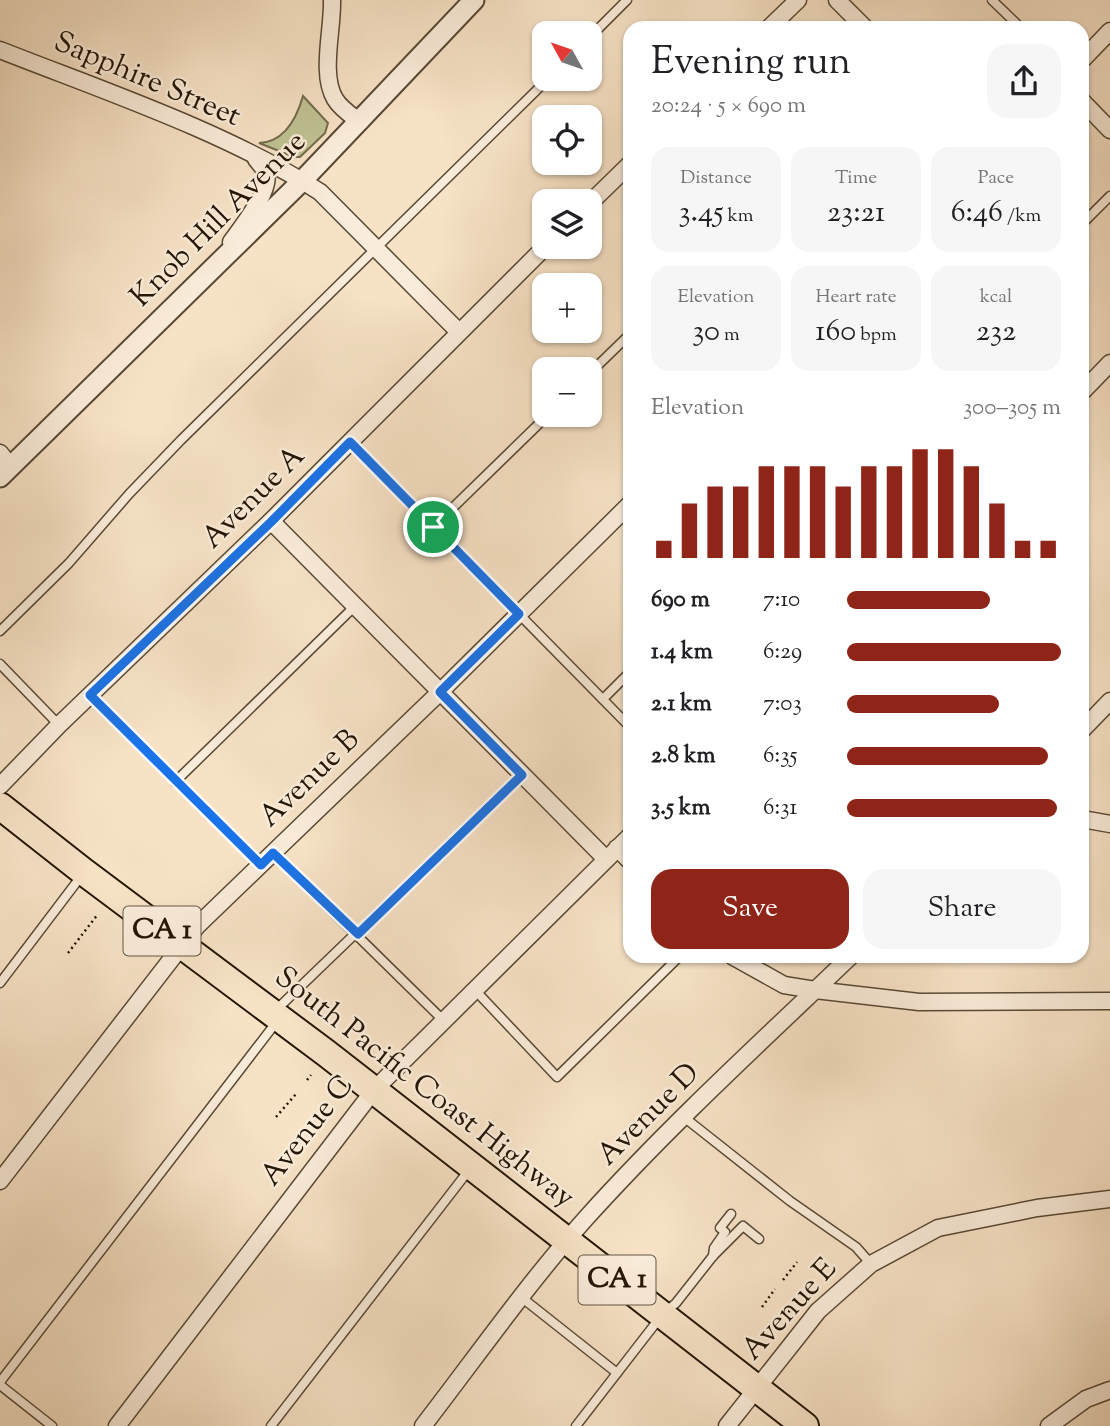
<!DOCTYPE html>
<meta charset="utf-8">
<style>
body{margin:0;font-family:"Sorts Mill Goudy",serif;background:#f6f6f6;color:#202124;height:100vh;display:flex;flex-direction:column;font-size:26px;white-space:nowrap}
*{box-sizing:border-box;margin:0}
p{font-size:23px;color:#757577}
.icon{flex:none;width:38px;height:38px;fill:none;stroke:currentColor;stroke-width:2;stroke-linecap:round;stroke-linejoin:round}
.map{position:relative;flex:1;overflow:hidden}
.side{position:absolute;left:623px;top:21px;width:466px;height:942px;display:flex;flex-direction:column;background:#fff;border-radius:21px;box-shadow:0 2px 5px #0004}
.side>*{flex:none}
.needle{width:46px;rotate:310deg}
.controls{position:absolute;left:532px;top:21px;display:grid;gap:14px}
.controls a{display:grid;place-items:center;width:70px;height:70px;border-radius:14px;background:#fff;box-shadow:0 2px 5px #0004;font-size:35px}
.pin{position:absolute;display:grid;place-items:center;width:60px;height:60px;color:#fff;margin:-30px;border:4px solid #fff;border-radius:50%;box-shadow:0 2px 7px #0007}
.round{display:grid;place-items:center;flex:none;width:74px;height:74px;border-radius:21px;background:#f6f6f6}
.headline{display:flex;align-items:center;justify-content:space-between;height:119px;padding:0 28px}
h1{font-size:38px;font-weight:600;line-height:52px}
.stats{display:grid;grid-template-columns:repeat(3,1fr);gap:10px;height:119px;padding:7px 28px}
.stats div{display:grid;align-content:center;border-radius:18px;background:#f6f6f6;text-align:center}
.stats b{font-size:30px;font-weight:600}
.stats small{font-size:19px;font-weight:400}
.stats p{font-size:19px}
.chart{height:196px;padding:14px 28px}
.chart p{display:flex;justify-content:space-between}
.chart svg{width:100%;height:126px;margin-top:7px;stroke:#8f2418;stroke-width:6}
.action{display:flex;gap:14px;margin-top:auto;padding:14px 28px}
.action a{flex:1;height:80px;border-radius:21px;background:#8f2418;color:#fff;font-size:28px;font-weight:600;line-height:80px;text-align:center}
.action a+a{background:#f6f6f6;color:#202124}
ul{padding:0 28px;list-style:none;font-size:23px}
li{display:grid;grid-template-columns:112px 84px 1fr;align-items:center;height:52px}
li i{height:18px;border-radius:9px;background:#8f2418}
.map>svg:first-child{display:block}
</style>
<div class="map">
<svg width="1110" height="1426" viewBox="0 0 1110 1426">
<rect width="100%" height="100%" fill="#f7e2c6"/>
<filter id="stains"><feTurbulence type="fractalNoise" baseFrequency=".00286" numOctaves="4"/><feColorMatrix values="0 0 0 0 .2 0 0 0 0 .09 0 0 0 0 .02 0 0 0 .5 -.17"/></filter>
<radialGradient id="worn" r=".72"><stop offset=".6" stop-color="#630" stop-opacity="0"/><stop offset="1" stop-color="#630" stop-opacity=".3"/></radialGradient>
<path fill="#c0c293" stroke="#726c4c" stroke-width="2" d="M303,96L328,123L325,133L300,157H294L259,143C285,142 297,117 303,96Z"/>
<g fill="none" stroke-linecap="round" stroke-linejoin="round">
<defs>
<g id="service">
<polyline points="992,0 1021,28"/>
<polyline points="590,37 627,0"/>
<polyline points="1082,224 1110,196"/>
<polyline points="590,373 630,334"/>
<polyline points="350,442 630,727"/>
<polyline points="433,527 548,415"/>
<polyline points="0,631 69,563 129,494 181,440 548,79"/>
<polyline points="0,664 59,725"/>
<polyline points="90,695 261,865"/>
<polyline points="603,699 630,672"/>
<polyline points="175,782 355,606"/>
<polyline points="273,853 443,1020"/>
<polyline points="358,935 522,775"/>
<polyline points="0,983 82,875"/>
<polyline points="474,989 557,1077 680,956"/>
<polyline points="275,1011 356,933"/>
<polyline points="685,1118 790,1201 856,1247 871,1264"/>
<polyline points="713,1256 714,1248 725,1232 720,1228 731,1214"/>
<polyline points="521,1297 617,1373"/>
<polyline points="0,1382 278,1020"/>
<polyline points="0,1385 52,1426"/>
<polyline points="271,1426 469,1170"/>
<polyline points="576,1426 662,1315 676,1303 713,1256 743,1226 759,1239"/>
</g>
<g id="minor">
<path d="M332,0C333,29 320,74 335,99C341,109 351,115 360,122"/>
<polyline points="837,0 865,28"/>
<polyline points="769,28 798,0"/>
<path d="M0,50C104,91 226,132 320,192L458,331"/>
<polyline points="1082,60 1110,31"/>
<polyline points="1082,101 1110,130"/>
<polyline points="590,203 630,164"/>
<path d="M231,242C241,228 272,190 266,173C264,168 259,163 256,159"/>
<polyline points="1082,392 1110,363"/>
<polyline points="0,453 11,467"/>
<polyline points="271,521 606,859"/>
<polyline points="1082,730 1110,701"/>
<polyline points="0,786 59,725 271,521 545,247"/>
<polyline points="1082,819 1110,824"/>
<polyline points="617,848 630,861"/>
<polyline points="732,956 784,985 815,990 919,1002 1110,1001"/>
<polyline points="0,1181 197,926 440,692 630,504"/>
<polyline points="117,1426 374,1090 630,836"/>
<path d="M423,1426C477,1356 528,1283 587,1217C670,1125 762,1041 851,956"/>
<polyline points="727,1426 818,1311 871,1264 938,1228 1037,1208 1110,1199"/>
<polyline points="1049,1426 1086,1399 1110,1390"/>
</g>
<polyline id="tertiary" points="0,477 302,181 474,0"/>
<polyline id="trunk" points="0,806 84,872 326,1053 805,1426"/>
</defs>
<use href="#service" stroke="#584934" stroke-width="11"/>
<use href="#minor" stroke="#584934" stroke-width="19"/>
<use href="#tertiary" stroke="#584934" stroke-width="23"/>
<use href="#trunk" stroke="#231604" stroke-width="30"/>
<g stroke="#231604" stroke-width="2.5" stroke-dasharray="2 3.5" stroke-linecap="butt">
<polyline points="68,953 98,914"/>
<polyline points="307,1080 311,1075"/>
<polyline points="276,1117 296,1094"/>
<polyline points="783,1280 797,1262"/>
<polyline points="762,1307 775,1289"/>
<polyline points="790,1312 789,1311 793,1305"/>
</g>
<use href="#service" stroke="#faecda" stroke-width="8"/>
<use href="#minor" stroke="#faecda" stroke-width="16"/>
<use href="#tertiary" stroke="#faecda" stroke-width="19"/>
<use href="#trunk" stroke="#f7e2c6" stroke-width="26"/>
</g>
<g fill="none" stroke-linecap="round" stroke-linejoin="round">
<defs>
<polygon id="route" points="350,442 519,614 440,692 522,775 358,934 273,853 261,865 90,695 271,522"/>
</defs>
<use href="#route" stroke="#fff" stroke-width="14"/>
<use href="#route" stroke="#1a73e8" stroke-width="9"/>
</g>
<g text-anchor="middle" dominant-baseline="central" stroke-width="5" stroke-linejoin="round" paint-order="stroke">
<g fill="#faecda" stroke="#645644" stroke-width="2">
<rect x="123.5" y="906.5" width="77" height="49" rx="5"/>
<rect x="578.5" y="1255.5" width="77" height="49" rx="5"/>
</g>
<g font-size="28" font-weight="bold" fill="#231604">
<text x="162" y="931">CA 1</text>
<text x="617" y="1280">CA 1</text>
</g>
<g font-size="30" fill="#231604" stroke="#faecda">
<text transform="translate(147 80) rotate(23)">Sapphire Street</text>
<text transform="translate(219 220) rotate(-45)">Knob Hill Avenue</text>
<text transform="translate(254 498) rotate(-45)">Avenue A</text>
<text transform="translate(310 779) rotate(-44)">Avenue B</text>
<text transform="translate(424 1088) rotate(38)">South Pacific Coast Highway</text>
<text transform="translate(649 1115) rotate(-45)">Avenue D</text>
<text transform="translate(308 1131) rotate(-52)">Avenue C</text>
<text transform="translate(790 1310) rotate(-48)">Avenue E</text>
</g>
</g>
<rect width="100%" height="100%" filter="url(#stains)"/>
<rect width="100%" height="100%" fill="url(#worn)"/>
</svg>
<div class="controls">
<a><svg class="needle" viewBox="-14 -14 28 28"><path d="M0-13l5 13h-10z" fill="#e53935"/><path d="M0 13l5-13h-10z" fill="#757577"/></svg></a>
<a><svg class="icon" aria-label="locate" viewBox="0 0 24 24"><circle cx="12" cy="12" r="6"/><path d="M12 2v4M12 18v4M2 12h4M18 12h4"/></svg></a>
<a><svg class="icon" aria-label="layers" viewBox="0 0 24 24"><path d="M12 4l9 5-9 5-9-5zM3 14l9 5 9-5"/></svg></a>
<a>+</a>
<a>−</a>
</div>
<div class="pin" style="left:433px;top:527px;background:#1e9e55"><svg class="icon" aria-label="arrive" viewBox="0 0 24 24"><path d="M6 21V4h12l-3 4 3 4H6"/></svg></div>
<section class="side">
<div class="headline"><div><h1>Evening run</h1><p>20:24 · 5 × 690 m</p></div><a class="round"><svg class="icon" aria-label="share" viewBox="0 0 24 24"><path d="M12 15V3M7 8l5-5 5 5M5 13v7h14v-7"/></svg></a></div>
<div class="stats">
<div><p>Distance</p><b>3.45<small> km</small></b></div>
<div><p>Time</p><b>23:21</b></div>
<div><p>Pace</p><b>6:46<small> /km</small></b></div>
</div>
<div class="stats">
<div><p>Elevation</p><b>30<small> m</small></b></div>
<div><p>Heart rate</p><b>160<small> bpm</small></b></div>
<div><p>kcal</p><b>232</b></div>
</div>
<div class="chart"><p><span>Elevation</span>300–305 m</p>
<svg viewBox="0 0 160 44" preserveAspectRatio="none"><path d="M5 44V38M15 44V25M25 44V19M35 44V19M45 44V12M55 44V12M65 44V12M75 44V19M85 44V12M95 44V12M105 44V6M115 44V6M125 44V12M135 44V25M145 44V38M155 44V38"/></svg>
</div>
<ul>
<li><b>690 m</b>7:10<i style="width:67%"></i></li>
<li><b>1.4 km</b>6:29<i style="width:100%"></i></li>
<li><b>2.1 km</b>7:03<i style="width:71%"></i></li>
<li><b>2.8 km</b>6:35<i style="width:94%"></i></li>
<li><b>3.5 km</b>6:31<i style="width:98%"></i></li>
</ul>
<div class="action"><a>Save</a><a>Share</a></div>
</section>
</div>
